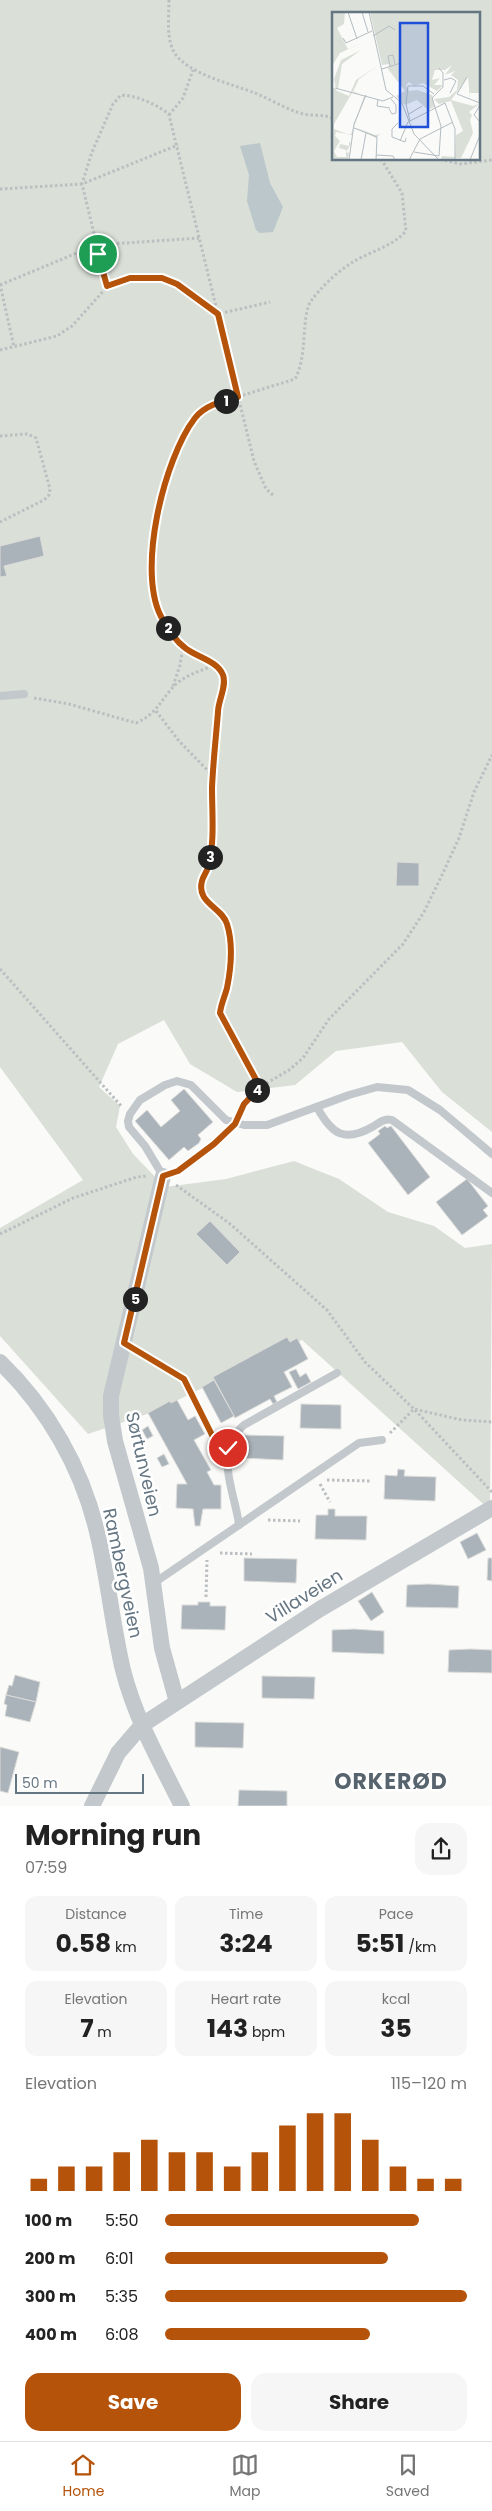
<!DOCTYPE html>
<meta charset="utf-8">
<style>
body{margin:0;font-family:Poppins,sans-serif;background:#f6f6f6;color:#222;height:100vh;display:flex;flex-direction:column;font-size:19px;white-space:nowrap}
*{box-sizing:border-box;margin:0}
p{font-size:16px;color:#767676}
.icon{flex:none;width:28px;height:28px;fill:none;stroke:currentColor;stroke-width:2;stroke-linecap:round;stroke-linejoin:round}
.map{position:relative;height:1806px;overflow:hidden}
.drawer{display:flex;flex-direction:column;background:#fff;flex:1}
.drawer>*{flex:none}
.scale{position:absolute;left:15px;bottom:12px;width:129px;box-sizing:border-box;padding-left:5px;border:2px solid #657683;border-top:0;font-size:14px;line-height:18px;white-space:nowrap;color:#657683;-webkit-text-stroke:4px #fff;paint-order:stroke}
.pin{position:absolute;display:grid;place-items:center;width:42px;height:42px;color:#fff;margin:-21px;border:2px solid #fff;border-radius:50%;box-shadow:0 1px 5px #0007}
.km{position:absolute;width:25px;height:25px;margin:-12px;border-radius:50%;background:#222;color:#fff;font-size:14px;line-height:25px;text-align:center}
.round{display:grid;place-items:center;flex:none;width:52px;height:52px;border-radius:15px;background:#f6f6f6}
.summary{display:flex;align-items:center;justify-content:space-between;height:85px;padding:0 25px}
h1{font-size:28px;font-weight:700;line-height:38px}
.metrics{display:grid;grid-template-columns:repeat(3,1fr);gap:8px;height:85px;padding:5px 25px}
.metrics div{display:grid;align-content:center;border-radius:12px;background:#f6f6f6;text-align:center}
.metrics b{font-size:25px;font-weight:700}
.metrics small{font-size:14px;font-weight:400}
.metrics p{font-size:14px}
.chart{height:140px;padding:10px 25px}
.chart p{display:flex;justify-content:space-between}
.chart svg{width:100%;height:90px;margin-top:5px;stroke:#b45309;stroke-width:6}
.cta{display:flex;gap:10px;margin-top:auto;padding:10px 25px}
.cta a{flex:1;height:58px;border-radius:15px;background:#b45309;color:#fff;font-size:20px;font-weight:700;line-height:58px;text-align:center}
.cta a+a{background:#f6f6f6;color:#222}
ul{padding:0 25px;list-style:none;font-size:16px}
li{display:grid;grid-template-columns:80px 60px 1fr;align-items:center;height:38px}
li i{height:12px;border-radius:6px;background:#b45309}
.menu{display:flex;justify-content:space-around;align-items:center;height:70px;border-top:1px solid #e0e0e0;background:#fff;font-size:14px;color:#767676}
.menu a{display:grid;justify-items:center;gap:2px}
.menu .current{color:#b45309}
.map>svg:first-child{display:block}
</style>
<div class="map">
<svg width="492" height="1806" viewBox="0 0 492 1806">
<rect width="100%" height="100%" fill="#fafaf8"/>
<path fill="#dadfd7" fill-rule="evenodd" d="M0,0H492V1132L442,1092L402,1042L336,1051L295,1085L237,1092L190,1064L164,1020L118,1044L99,1087L120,1106L116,1127L133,1154L165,1187L226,1179L294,1161L339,1179L388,1212L434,1226L465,1248L492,1244L490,1510L302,1340L153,1412L88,1434L0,1336V1228L83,1180L0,1067ZM333,14H478V159H333Z"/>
<polygon fill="#bbc7cb" points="260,143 270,183 283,207 273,232 260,233 256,230 247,201 249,175 240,146"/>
<g fill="#aab3b9" stroke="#dcdcda">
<polygon points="40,536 44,556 4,566 7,576 0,577 0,546"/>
<polygon points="397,862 419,863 419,886 396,886"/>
<polygon points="184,1089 213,1122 198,1135 201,1139 199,1143 188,1151 184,1147 169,1160 135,1121 147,1110 161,1127 180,1111 171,1100"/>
<polygon points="385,1126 387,1128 391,1126 430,1177 408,1195 368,1143 380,1134 378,1131"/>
<polygon points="467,1179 488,1206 483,1210 488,1216 462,1235 436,1202"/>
<polygon points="210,1221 240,1252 227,1265 196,1234"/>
<polygon points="287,1337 290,1342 297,1338 308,1359 284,1372 292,1387 274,1396 277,1402 273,1404 270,1399 235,1418 213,1377"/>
<polygon points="296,1369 300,1377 306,1373 311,1382 298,1389 289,1372"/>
<polygon points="214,1380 234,1416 221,1423 202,1387"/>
<polygon points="177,1400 188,1420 195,1416 205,1434 194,1440 211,1470 207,1472 214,1485 221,1485 221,1509 203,1509 200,1526 195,1526 193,1509 176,1508 177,1484 187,1484 148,1413 170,1401 171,1403"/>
<polygon points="301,1404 341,1405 341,1429 300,1428"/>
<polygon points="148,1426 153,1436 147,1439 142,1430"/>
<polygon points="243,1435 284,1436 283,1460 243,1458"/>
<polygon points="164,1454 169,1464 162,1467 157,1458"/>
<polygon points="398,1469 405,1470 404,1476 436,1477 435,1501 384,1499 385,1475 397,1476"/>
<polygon points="328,1509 335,1509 335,1516 367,1516 366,1540 315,1539 316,1515 328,1515"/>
<polygon points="477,1533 486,1550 468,1559 460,1542"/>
<polygon points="244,1558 297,1559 296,1583 244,1581"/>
<polygon points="488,1558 492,1558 492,1581 487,1580"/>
<polygon points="429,1584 459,1586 458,1608 406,1607 407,1585"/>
<polygon points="372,1592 384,1612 371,1621 358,1601"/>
<polygon points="198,1602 210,1602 210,1606 226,1606 225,1630 181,1629 182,1605 198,1605"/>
<polygon points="354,1629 384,1631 384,1654 332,1652 332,1630"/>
<polygon points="471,1649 492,1650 492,1673 448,1672 449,1650"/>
<polygon points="15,1675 40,1682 36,1702 6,1695 9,1685 12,1686"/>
<polygon points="262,1676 315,1677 314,1699 262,1698"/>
<polygon points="6,1695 36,1702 30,1722 5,1716 7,1705 4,1704"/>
<polygon points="195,1722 244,1723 243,1748 195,1747"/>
<polygon points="0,1747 19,1752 8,1793 0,1791"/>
<polygon points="239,1790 287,1791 287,1806 238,1806"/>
</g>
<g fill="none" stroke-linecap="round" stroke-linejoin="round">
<g stroke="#bbbfc2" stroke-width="3" stroke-dasharray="2.5 2.5" stroke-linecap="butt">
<path d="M169,0C169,17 166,37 174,52C187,74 232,84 255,93C270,99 284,108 300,113C311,117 324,113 333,119"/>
<polyline points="169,115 183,98 193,70"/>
<polyline points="440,159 460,164 492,160"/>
<polyline points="0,189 82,184 178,145"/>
<polyline points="0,284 14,347"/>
<polyline points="0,285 96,245 199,238"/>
<path d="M107,287L82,184L92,152L113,104L120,96C130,92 163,107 169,115L254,461L266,489L273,495"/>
<polyline points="0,350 57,336 72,326 107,287 130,278 162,278 177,284 218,314 270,302"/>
<polyline points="0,436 27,434 36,438 50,489 49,495 44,500 0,522"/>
<polyline points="173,686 180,665 183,647"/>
<path d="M34,698L69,704L136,723C155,715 160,702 173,687C183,676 200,671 215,665"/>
<polyline points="156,711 179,741 213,776"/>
<polyline points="0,969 122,1107"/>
<path d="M260,1087L220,1013L230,968L229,930L225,917L205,901L202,881L208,869L212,837L213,784L218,704L223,687V676L215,665L183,647L163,620L156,607L152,570L154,530L157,509L168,474L195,418L203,411L218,403L295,379C308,356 301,315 311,301C321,287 338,271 353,262C371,251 392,247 406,231L402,193L381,159"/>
<polyline points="240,1112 243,1104 260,1087 289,1070 303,1058 329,1019 403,944 424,912 442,875 459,838 474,792 492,755"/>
<polyline points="178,1171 226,1133"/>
<polyline points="176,1185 229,1223 327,1310 365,1362 414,1409 492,1492"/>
<polyline points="0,1234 73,1198 137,1177 147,1176"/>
<polyline points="138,1351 184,1379"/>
<polyline points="390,1433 414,1409 462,1420 492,1422"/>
<polyline points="327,1480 371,1481"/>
<polyline points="320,1484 330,1502"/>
<polyline points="268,1520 300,1521"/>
<polyline points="220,1553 252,1554"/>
<polyline points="206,1597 207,1560"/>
</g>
<g stroke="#c3c8cc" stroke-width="8">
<polyline points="0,696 24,694"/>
<path d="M317,1107C332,1135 345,1143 374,1126C380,1122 385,1118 392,1120L492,1193"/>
<polyline points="163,1176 145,1146 129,1127 128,1121 130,1114 140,1100 165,1085 177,1081 191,1085 226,1120 244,1125 267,1125 349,1095 377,1087 408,1090 440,1110 492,1154"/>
<polyline points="189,1388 213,1437 228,1448"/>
<path d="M239,1525C235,1491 212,1452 244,1425L337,1373"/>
<polyline points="154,1583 359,1443 382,1440"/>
</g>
<g stroke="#c3c8cc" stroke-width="16">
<polyline points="163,1176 111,1396 111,1415 115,1441 151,1568 162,1648 177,1702"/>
<path d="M0,1362C47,1407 82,1468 97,1532C108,1577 112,1624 123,1670C135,1718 160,1762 182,1806"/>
<polyline points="92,1806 118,1753 142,1725 320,1609 492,1508"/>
</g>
</g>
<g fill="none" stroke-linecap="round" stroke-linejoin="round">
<defs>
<path id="route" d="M98,254L107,286L130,278H162L177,284L218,314L238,397C223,401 205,405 195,418C164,458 135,575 163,620C168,629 176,641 184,647C195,657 217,660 223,675C227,686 218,701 218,712C216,737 213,763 212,788C212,814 215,842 208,867C207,872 203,876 202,881C196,903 222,907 227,924C233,943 231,968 227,988C225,996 221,1004 220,1013L260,1087L244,1104L235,1124L214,1144L178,1171L163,1176L124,1343L184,1379L213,1437L228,1448"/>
</defs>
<use href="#route" stroke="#fff" stroke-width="10"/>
<use href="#route" stroke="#b45309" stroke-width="6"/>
</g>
<g text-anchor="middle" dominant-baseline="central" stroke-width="5" stroke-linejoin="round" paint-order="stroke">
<g font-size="18" fill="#657683" stroke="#fff">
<text transform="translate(144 1464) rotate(77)">Sørtunveien</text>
<text transform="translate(123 1573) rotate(78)">Rambergveien</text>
<text transform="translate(304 1596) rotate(-32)">Villaveien</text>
</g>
<g font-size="22" font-weight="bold" letter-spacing="1" fill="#57646e" stroke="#fff">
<text x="391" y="1781">ORKERØD</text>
</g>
</g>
<g transform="translate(332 12)">
<rect width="148" height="148" fill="#fafaf8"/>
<path d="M0,0H13L12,12L5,16L16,37L40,26L8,41L0,54ZM38,0H104L103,5L104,0H147V81H138V87L136,65L119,88L141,94L147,92L137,100L140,103L138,108L141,121L129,146L109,147L110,144L123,145L124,123L131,119L119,89L107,92L102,87L117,85L125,78L126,68L119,63L123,59L113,63L120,53L113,58H103L100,68L108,66L102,73H111L105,79L91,71L82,74L77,70L74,73L77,79L85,78L100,83L102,95L96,98L85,88L73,93L64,84L73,79L56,57L58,52L50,53ZM29,38L10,52L6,77L3,78L17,84L24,68L47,53L27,67L21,80L33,84L22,115L43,123L48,122L44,126L22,115L20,123L4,120L3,124L8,129L2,139L5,145H14V138L7,136L8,132L17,134V129L19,132L14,140L17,141L16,147H0V75L4,77L2,67L9,48ZM21,79L32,84L19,122H15L2,117V112Z" fill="#dadfd7" fill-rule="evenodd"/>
<path fill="none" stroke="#b5bdc2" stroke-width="1" d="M16,0L25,27M30,0L36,20M37,0L54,78L70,91L82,122L107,148M41,24L57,14L63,18M11,26L14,31L40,19M58,54L56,44L61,43L63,52M107,56L111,61V75L100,86L109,114M50,57L69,51M135,65L125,82L148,91M112,68L119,66L124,69L118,81M3,76L51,89L61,85M46,87L45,94L58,96M148,93L142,103L148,110M57,97L60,102L64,101V93L59,87M77,102L90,94M78,109L74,92L76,74H91L102,82M66,111L60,117V125L73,130L74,126M22,116L45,125L44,148M68,129L76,110L113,91L123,117V148M82,140L107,144L109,114M44,143L61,144L63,148M17,148L22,112L34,83M29,148L34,121M77,148L88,127L121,110M138,148L148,123"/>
<path fill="#1d4ed8" fill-opacity="0.15" stroke="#1d4ed8" stroke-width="2.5" d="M68,11H96V115H68Z"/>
<rect width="148" height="148" fill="none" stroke="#657683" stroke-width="2.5"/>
</g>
</svg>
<div class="scale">50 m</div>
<div class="pin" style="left:98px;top:254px;background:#1e9e55"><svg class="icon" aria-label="arrive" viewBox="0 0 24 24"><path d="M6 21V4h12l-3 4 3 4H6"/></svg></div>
<div class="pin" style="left:228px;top:1448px;background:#d93025"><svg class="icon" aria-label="check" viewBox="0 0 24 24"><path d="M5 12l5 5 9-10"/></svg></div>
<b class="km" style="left:226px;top:401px">1</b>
<b class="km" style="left:168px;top:628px">2</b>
<b class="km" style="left:210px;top:857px">3</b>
<b class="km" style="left:257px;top:1090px">4</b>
<b class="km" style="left:135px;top:1299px">5</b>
</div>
<section class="drawer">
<div class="summary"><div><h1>Morning run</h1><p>07:59</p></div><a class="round"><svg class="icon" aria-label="share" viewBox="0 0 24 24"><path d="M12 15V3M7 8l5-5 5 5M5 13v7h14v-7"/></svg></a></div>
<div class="metrics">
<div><p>Distance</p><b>0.58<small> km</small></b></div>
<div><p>Time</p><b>3:24</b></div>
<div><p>Pace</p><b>5:51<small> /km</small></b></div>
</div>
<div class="metrics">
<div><p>Elevation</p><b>7<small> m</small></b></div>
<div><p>Heart rate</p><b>143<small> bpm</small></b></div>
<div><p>kcal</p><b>35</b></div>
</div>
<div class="chart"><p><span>Elevation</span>115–120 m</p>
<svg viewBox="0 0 160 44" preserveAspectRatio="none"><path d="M5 44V38M15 44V32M25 44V32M35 44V25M45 44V19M55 44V25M65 44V25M75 44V32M85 44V25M95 44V12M105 44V6M115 44V6M125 44V19M135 44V32M145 44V38M155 44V38"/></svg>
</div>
<ul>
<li><b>100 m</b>5:50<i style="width:84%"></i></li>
<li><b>200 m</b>6:01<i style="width:74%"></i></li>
<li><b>300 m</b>5:35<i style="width:100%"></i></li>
<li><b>400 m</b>6:08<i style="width:68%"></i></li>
</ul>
<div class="cta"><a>Save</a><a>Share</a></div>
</section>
<nav class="menu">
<a class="current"><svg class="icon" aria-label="home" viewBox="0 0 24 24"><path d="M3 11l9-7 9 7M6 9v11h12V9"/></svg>Home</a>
<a><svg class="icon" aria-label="map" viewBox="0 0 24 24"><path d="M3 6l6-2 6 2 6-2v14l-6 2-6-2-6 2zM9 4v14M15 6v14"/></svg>Map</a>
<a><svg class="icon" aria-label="saved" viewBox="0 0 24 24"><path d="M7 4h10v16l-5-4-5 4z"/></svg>Saved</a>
</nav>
